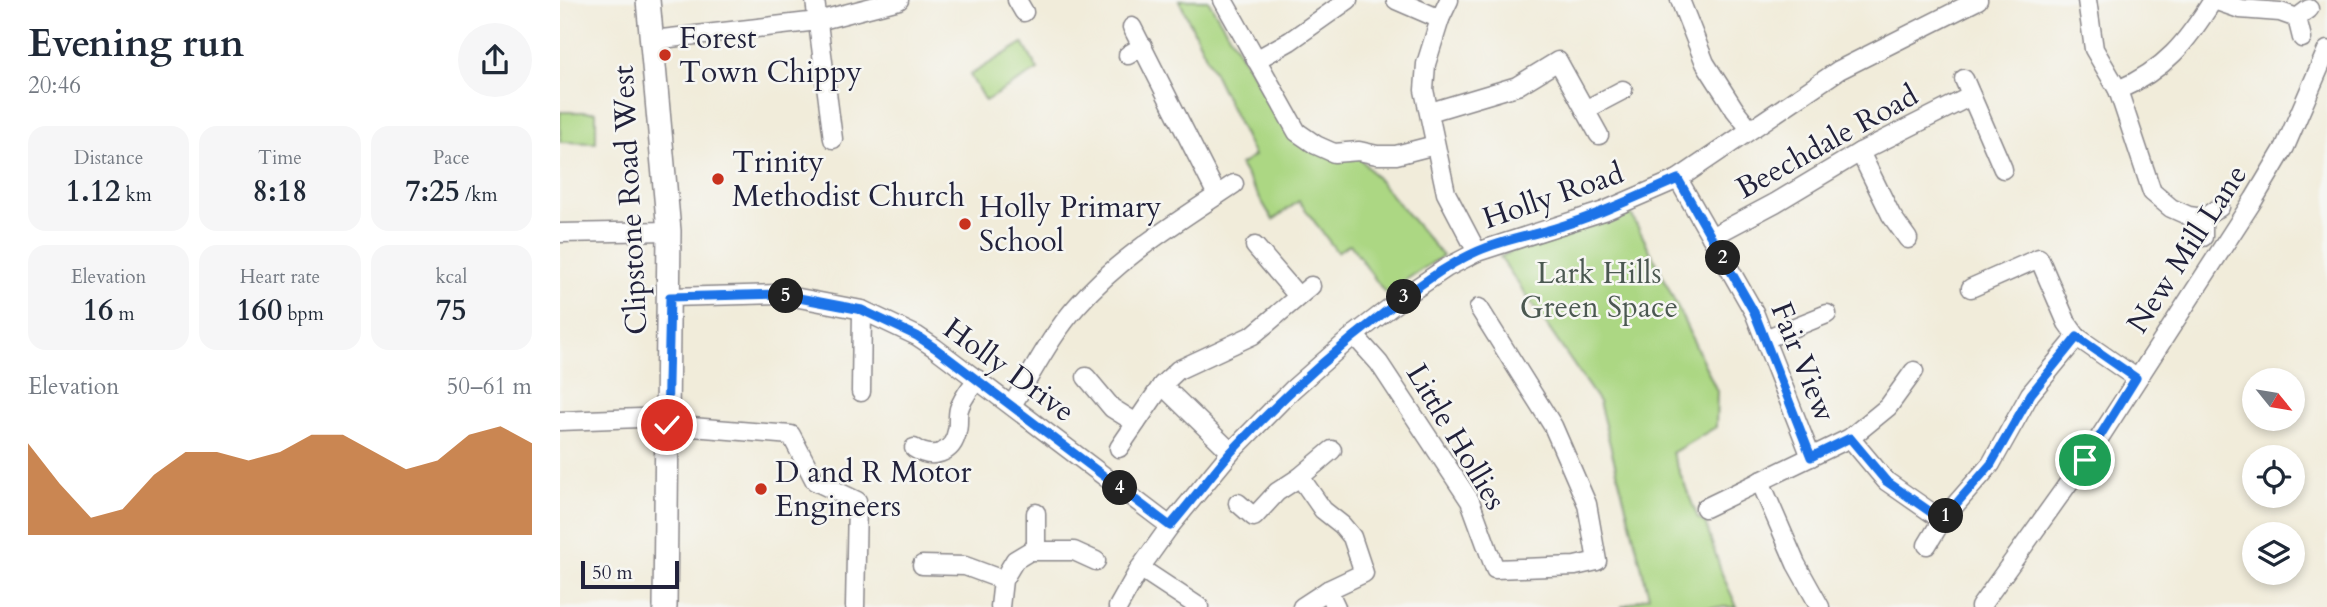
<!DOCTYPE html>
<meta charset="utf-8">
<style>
body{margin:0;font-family:Cardo,serif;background:#f6f6f7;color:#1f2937;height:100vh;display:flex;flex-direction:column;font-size:26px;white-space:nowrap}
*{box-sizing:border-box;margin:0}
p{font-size:23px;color:#747a83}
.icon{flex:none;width:38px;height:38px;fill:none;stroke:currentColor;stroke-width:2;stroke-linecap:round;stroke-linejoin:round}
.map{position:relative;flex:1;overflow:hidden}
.panel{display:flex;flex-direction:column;background:#fff;width:560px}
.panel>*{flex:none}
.needle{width:46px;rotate:120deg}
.buttons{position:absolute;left:1682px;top:368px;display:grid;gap:14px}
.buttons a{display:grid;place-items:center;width:63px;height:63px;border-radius:50%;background:#fff;box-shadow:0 4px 10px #0003;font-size:35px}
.scale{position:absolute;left:21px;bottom:18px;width:98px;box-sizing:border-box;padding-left:7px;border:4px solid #22223b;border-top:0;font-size:19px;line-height:24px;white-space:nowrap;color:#22223b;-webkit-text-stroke:5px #f6f6f2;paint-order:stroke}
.pin{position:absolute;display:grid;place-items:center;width:60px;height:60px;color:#fff;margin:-30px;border:4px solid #fff;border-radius:50%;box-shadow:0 2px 7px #0007}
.km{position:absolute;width:35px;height:35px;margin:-18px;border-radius:50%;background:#222;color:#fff;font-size:19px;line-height:35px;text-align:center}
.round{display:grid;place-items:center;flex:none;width:74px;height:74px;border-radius:37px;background:#f6f6f7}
.overview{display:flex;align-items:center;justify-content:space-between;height:119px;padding:0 28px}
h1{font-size:38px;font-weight:800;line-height:52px}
.stats{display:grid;grid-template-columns:repeat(3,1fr);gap:10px;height:119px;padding:7px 28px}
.stats div{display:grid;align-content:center;border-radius:18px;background:#f6f6f7;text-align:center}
.stats b{font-size:30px;font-weight:800}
.stats small{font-size:19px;font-weight:400}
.stats p{font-size:19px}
.chart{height:196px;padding:14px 28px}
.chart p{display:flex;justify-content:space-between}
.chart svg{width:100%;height:126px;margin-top:7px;fill:#b45309;opacity:.7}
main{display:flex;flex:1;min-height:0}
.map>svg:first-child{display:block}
</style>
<main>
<section class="panel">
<div class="overview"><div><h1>Evening run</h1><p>20:46</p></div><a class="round"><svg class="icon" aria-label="share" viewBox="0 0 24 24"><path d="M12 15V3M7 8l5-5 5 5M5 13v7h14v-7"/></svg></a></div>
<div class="stats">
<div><p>Distance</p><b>1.12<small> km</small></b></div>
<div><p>Time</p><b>8:18</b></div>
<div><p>Pace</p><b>7:25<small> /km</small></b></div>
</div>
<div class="stats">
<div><p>Elevation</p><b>16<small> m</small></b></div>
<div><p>Heart rate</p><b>160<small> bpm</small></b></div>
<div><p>kcal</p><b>75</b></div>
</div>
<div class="chart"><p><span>Elevation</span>50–61 m</p>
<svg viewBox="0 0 160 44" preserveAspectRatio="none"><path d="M0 44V12L10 26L20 38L30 35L40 23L50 15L60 15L70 18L80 15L90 9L100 9L110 15L120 21L130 18L140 9L150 6L160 12V44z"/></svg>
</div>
</section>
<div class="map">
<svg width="1767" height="607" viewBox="0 0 1767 607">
<rect width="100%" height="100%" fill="#f6f6f2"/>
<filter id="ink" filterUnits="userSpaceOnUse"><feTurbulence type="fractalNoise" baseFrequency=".0143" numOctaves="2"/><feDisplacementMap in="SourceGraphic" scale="14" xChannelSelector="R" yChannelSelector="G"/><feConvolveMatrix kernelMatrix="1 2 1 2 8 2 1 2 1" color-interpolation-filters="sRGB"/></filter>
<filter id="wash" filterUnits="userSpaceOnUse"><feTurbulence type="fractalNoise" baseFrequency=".00686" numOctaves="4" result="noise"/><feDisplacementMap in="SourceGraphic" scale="28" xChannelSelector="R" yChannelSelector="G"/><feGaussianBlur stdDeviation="1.57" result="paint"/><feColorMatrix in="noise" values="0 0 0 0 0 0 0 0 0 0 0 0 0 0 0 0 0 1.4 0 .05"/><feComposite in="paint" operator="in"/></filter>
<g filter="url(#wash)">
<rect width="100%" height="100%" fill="#f1ecda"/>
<g fill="#acd783" stroke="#677c5f" stroke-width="2">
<polygon points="619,0 648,0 730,135 799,157 883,256 825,293 790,244 777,252 739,201 713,220 680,165 694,156"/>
<polygon points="463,43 478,70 425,101 410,75"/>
<polygon points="0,112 36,112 36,143 0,142"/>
<polygon points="1071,214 1098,266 1157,391 1156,427 1112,453 1138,518 1145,522 1162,574 1177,607 1061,607 1089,596 1039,402 940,257 958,248"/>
</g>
</g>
<g filter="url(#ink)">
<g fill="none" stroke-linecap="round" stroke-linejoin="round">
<defs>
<g id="minor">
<polyline points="255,0 273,139"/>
<polyline points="457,0 464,12"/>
<polyline points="663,0 737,132 756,145 774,153 799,151 817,155 836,155 875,145"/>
<polyline points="836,0 880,19"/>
<polyline points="889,0 880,19 866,64 864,90 886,193 917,252"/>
<polyline points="1120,0 1145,63 1175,110 1190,129"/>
<polyline points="1527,0 1534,49 1558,90 1592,192 1611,208 1629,216 1643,218 1660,207"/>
<polyline points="1654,0 1680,9 1720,12 1737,18 1749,9"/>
<polyline points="1737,18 1742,38"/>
<polyline points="572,27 657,195"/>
<polyline points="93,40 258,21 339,0"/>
<polyline points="568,55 583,46"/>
<polyline points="696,60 730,41 788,0"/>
<polyline points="1404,79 1443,169"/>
<path d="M1558,90C1605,70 1627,42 1653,0"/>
<polyline points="1025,110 1063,90"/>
<polyline points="870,112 957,86 998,61 1039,135"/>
<polyline points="1300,152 1331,215 1348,239"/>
<polyline points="1118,179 1194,312 1251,457"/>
<polyline points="1643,218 1643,237"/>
<polyline points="0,233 109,231"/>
<polyline points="1151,237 1215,203 1300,152 1411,96"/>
<polyline points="695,246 738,296"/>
<polyline points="1411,288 1479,258 1507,323 1517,337 1576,378"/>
<polyline points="110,297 218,294 302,310 357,336 375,348 610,526"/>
<polyline points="794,335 819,363 910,501 935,569 1015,566 1037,561 1027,504 993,426 919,308"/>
<polyline points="1205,339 1267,314"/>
<polyline points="526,377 552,408 576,423"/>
<polyline points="301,392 302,310"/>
<path d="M452,405C473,372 491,335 517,306C560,256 619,221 674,184"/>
<polyline points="0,421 107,417"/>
<polyline points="107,425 231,435 255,481 297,501 295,607"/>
<polyline points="1290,438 1326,481 1382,520"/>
<path d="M354,448C372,460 393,454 397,431C399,424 397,416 399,409C402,398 411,388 417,379"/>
<polyline points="559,448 602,385"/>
<polyline points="671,452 602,385 618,370 693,335 751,286"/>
<polyline points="740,477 772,450"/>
<polyline points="1200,481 1236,564 1260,607"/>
<polyline points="678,503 694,517 717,492 740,477 763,510 782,525 792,537 804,573 768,590 742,607"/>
<polyline points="1145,508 1290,438 1328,407 1354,371"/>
<polyline points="476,513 476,550"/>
<polyline points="1367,545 1382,520 1431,464 1470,394 1517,337"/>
<polyline points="362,565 405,566 443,580"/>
<polyline points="580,568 639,607"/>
<polyline points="768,590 776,607"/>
<polyline points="440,607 443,580 455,560 470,551 514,551 536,561"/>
<polyline points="558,607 580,568 610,526 671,452 733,389 794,335 852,291 886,268 917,252 1044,211 1118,179 1279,70 1418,0"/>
<polyline points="1420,607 1525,460 1694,199 1725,147 1767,50"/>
</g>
<polyline id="major" points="88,0 109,231 105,607"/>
</defs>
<use href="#minor" stroke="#8a878a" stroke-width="21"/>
<use href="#major" stroke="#8a878a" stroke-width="26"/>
<use href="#minor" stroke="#fff" stroke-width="18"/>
<use href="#major" stroke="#fff" stroke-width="23"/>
</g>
</g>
<g fill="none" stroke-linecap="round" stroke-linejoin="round" filter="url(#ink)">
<defs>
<path id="route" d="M107,425L110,297L218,294L302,310L357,336L375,348L610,526C631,502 650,476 671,452C718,401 770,354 825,312C854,289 884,266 918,251C943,240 969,236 995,228C1037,216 1078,196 1118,179L1194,312L1251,457L1290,438L1326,481L1382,520L1431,464L1471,394L1517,337L1576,378L1525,460"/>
</defs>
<use href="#route" stroke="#fff" stroke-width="14"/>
<use href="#route" stroke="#1a73e8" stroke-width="9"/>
</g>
<g fill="#c8321e" stroke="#f6f6f2" stroke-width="2.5">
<circle cx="105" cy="55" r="7"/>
<circle cx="158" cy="179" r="7"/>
<circle cx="405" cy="224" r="7"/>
<circle cx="201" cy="489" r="7"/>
</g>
<g text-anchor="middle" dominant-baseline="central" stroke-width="5" stroke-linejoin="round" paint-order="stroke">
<g font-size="30" fill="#22223b" stroke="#f6f6f2" text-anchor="start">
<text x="119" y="38">Forest<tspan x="119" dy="34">Town Chippy</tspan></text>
<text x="172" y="162">Trinity<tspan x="172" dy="34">Methodist Church</tspan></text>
<text x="419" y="207">Holly Primary<tspan x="419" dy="34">School</tspan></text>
<text x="215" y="472">D and R Motor<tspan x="215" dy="34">Engineers</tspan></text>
</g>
<g font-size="30" fill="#22223b" stroke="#f6f6f2">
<text transform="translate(1267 142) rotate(-29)">Beechdale Road</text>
<text transform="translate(993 196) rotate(-19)">Holly Road</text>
<text transform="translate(70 200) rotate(-93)">Clipstone Road West</text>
<text transform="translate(1627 249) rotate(-57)">New Mill Lane</text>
<text transform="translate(1243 362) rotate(68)">Fair View</text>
<text transform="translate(449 370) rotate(36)">Holly Drive</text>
<text transform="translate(896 437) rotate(59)">Little Hollies</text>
</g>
<g font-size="30" fill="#4b5851" stroke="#f6f6f2">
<text x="1039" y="273">Lark Hills<tspan x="1039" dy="34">Green Space</tspan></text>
</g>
</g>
</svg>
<div class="buttons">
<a><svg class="needle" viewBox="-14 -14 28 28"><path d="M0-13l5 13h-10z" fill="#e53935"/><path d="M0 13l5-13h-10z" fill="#747a83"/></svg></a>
<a><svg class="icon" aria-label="locate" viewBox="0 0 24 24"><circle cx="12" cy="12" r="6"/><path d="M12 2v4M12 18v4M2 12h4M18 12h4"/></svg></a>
<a><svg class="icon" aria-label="layers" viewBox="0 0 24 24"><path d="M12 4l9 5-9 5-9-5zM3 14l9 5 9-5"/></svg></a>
</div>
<div class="scale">50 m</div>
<div class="pin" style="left:1525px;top:460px;background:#1e9e55"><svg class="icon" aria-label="arrive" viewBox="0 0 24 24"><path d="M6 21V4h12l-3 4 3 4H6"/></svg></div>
<div class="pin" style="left:107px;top:425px;background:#d93025"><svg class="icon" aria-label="check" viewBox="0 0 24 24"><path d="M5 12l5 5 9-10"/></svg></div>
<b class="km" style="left:1386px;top:516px">1</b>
<b class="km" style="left:1163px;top:258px">2</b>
<b class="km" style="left:844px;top:297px">3</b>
<b class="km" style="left:560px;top:488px">4</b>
<b class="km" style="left:226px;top:296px">5</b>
</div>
</main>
